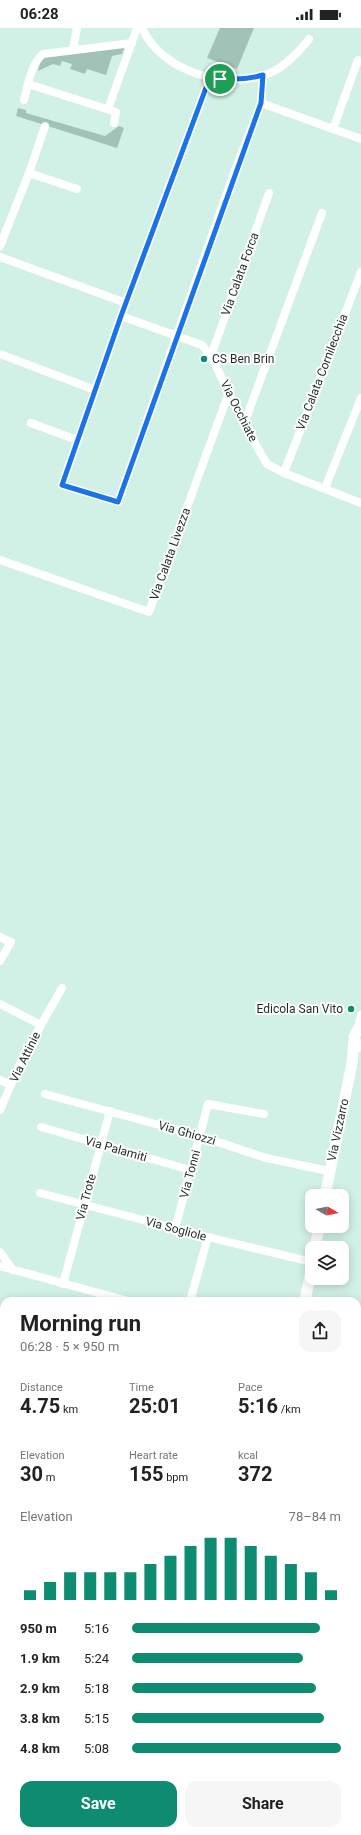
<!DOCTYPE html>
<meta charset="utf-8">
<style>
body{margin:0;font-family:Roboto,sans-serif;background:#f6f6f6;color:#222;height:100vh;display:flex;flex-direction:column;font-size:15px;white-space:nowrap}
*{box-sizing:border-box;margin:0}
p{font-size:13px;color:#767676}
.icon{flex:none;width:22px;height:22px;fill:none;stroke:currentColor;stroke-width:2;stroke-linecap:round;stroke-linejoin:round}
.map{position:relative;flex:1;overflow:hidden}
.details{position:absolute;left:0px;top:1269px;width:361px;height:538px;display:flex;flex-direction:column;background:#fff;border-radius:12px 12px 0 0;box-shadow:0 2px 10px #0003}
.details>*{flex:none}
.needle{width:26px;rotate:99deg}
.buttons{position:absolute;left:305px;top:1161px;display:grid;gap:8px}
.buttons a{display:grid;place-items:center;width:44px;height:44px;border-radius:8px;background:#fff;box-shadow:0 2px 10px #0003;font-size:20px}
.pin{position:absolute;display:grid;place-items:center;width:34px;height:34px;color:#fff;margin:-17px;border:2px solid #fff;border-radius:50%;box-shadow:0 1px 4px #0007}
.round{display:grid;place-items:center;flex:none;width:42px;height:42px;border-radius:12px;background:#f6f6f6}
.overview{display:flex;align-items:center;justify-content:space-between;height:68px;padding:0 20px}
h1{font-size:22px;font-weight:700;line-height:30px}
.stats{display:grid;grid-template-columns:repeat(3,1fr);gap:6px;height:68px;padding:4px 20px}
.stats div{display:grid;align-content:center}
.stats b{font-size:20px;font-weight:700}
.stats small{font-size:11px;font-weight:400}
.stats p{font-size:11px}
.chart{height:112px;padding:8px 20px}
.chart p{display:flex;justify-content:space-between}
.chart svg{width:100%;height:72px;margin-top:4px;stroke:#0d8c71;stroke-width:6}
.button{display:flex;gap:8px;margin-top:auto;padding:8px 20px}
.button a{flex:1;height:46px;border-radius:12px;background:#0d8c71;color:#fff;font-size:16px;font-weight:700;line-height:46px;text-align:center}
.button a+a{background:#f6f6f6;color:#222}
ul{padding:0 20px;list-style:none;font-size:13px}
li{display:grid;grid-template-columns:64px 48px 1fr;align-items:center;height:30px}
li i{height:10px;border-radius:5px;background:#0d8c71}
.status{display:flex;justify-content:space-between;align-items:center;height:28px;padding:0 20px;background:#fff;direction:ltr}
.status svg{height:11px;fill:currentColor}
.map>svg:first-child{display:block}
</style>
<div class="status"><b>06:28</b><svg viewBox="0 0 49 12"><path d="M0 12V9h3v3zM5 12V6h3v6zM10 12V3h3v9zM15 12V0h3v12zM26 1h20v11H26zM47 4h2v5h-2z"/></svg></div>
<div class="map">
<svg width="361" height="1807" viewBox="0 0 361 1807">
<rect width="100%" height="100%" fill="#d2f1e6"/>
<g fill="#a1c3b7">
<polygon points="220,0 254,0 237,41 207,30"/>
<polygon points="125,18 122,26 112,28 106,47 87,41 85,46 70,41 72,36 62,33 60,38 53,36 38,43 40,34 45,29"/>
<polygon points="18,80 26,82 26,85 105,108 119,98 124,100 117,120 16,88"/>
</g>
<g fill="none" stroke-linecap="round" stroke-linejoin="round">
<g stroke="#fff" stroke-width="8">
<path d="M142,0C162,44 226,63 270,45C286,38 298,25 309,11"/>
<polyline points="73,21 77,0"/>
<polyline points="210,49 121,288 62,457 118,474 235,142 261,75 263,47"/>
<polyline points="28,56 116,84 114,95"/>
<path d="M24,72C28,57 31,36 43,26L132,15"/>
<polyline points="261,75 361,111"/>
<polyline points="108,81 137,0"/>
<polyline points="333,101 358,32"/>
<polyline points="29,145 77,161"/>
<polyline points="0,218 29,145 45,98"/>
<polyline points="0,229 126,275"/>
<polyline points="121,288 202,317 211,328 244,396 267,436 284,445 361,475"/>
<polyline points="0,326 95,362"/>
<polyline points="211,328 269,165"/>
<polyline points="31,395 77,412"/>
<polyline points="244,396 322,185"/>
<polyline points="284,445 361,244"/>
<polyline points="325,460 361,370"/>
<polyline points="0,532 149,584 229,364"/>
<polyline points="0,909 11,914 0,933"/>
<polyline points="0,976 41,997 19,1038 0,1082"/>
<polyline points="41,997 62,960"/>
<polyline points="358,1001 361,987"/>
<polyline points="0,1052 11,1057"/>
<polyline points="45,1066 200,1108 266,1130 329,1143"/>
<polyline points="41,1099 190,1142"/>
<polyline points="40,1165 208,1209 312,1234"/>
<polyline points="175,1201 208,1076 264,1086"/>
<polyline points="0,1224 13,1242"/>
<polyline points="0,1238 128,1273"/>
<polyline points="63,1256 110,1083"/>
<polyline points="190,1273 208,1209"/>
<polyline points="357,1325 361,1325"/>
<polyline points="357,1505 361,1506"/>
<polyline points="0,1580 4,1582"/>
<polyline points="357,1775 361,1776"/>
<polyline points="0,1806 3,1807"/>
</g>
<g stroke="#fff" stroke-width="11">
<polyline points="357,1019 354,1009 358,1001 361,999"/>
<polyline points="325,1168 352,1035 354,1013"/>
<polyline points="315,1220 319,1198"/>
<polyline points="305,1273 312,1237"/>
<polyline points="177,1807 179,1803"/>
</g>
</g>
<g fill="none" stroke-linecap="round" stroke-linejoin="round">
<defs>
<path id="route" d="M263,47L261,75L118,474L62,457L121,288L210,49C228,52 246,52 263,47Z"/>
</defs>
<use href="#route" stroke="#fff" stroke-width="8"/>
<use href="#route" stroke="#1a73e8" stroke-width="5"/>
</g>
<g fill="#0d8c71" stroke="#fff" stroke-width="1.5">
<circle cx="204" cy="331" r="4"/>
<circle cx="351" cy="981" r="4"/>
</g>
<g text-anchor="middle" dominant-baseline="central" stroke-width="4" stroke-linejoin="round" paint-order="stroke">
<g font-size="12" fill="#1f2b27" stroke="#fff">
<text transform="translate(240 246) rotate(-70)">Via Calata Forca</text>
<text transform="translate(322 344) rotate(-69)">Via Calata Cornilecchia</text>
<text transform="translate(239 383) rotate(63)">Via Occhiate</text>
<text transform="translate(170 526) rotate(-70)">Via Calata Livezza</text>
<text transform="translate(25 1029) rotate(-64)">Via Attinie</text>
<text transform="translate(338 1102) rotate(-78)">Via Vizzarro</text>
<text transform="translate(187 1105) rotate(16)">Via Ghiozzi</text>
<text transform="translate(116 1121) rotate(16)">Via Palamiti</text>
<text transform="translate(190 1146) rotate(-75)">Via Tonni</text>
<text transform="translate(86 1169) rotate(-75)">Via Trote</text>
<text transform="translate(176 1201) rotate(15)">Via Sogliole</text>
</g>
<g font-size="12" fill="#1f2b27" stroke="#fff" text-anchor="start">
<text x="212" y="331">CS Ben Brin</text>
<text x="343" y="981" text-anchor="end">Edicola San Vito</text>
</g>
</g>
</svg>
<div class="buttons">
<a><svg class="needle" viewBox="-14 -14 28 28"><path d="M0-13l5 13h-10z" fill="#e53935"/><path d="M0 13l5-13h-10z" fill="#767676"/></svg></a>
<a><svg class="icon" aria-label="layers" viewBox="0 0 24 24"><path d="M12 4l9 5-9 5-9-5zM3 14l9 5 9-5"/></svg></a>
</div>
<div class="pin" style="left:220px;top:51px;background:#1e9e55"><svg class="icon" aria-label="arrive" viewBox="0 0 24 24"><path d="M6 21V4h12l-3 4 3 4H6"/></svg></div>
<section class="details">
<div class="overview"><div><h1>Morning run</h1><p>06:28 · 5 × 950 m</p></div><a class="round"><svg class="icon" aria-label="share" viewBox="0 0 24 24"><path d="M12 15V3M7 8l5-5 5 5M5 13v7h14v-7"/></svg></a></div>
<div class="stats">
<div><p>Distance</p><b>4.75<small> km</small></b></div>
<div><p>Time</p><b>25:01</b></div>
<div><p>Pace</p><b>5:16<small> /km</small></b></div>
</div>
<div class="stats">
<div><p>Elevation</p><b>30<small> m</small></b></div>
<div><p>Heart rate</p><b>155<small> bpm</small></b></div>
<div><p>kcal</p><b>372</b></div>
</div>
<div class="chart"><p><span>Elevation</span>78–84 m</p>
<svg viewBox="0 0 160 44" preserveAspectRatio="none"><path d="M5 44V38M15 44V33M25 44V27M35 44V27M45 44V27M55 44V27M65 44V22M75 44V17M85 44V11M95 44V6M105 44V6M115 44V11M125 44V17M135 44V22M145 44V27M155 44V38"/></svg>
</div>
<ul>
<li><b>950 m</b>5:16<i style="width:90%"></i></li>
<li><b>1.9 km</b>5:24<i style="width:82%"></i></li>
<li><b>2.9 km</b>5:18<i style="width:88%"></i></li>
<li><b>3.8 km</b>5:15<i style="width:92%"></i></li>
<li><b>4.8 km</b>5:08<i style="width:100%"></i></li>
</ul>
<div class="button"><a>Save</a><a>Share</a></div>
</section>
</div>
